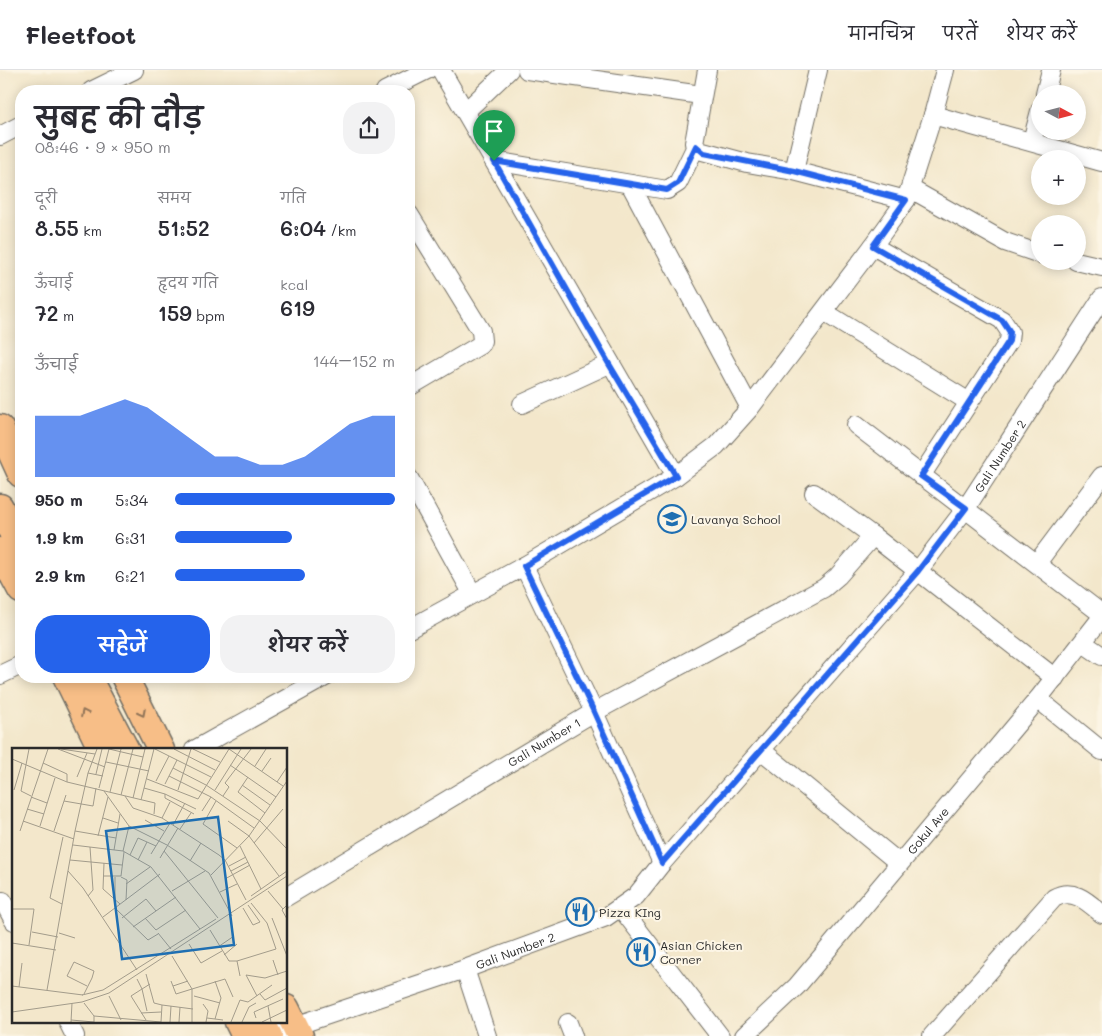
<!DOCTYPE html>
<html lang="hi">
<meta charset="utf-8">
<style>
body{margin:0;font-family:Mali,"Playpen Sans Deva",sans-serif;background:#f2f2f3;color:#2b2b33;height:100vh;display:flex;flex-direction:column;font-size:19px;white-space:nowrap}
*{box-sizing:border-box;margin:0}
p{font-size:16px;color:#7c7c81}
.icon{flex:none;width:28px;height:28px;fill:none;stroke:currentColor;stroke-width:2;stroke-linecap:round;stroke-linejoin:round}
.map{position:relative;flex:1;overflow:hidden}
.panel{position:absolute;left:15px;top:15px;width:400px;height:598px;display:flex;flex-direction:column;background:#fff;border-radius:20px;box-shadow:0 2px 12px #0003}
.panel>*{flex:none}
.needle{width:32px;rotate:97deg}
.controls{position:absolute;left:1031px;top:15px;display:grid;gap:10px}
.controls a{display:grid;place-items:center;width:55px;height:55px;border-radius:50%;background:#fff;box-shadow:0 2px 12px #0003;font-size:25px}
.pin{position:absolute;display:grid;place-items:center;width:42px;height:42px;color:#fff;margin:-51px -21px;border-radius:50% 50% 50% 0;rotate:-45deg;box-shadow:0 0 5px #0007}
.pin .icon{rotate:45deg}
.round{display:grid;place-items:center;flex:none;width:52px;height:52px;border-radius:20px;background:#f2f2f3}
.summary{display:flex;align-items:center;justify-content:space-between;height:85px;padding:0 20px}
h1{font-size:28px;font-weight:600;line-height:38px}
.figures{display:grid;grid-template-columns:repeat(3,1fr);gap:8px;height:85px;padding:5px 20px}
.figures div{display:grid;align-content:center}
.figures b{font-size:21px;font-weight:600}
.figures small{font-size:14px;font-weight:400}
.figures p{font-size:14px}
.chart{height:140px;padding:10px 20px}
.chart p{display:flex;justify-content:space-between}
.chart svg{width:100%;height:90px;margin-top:5px;fill:#2563eb;opacity:.7}
.primary-button{display:flex;gap:10px;margin-top:auto;padding:10px 20px}
.primary-button a{flex:1;height:58px;border-radius:20px;background:#2563eb;color:#fff;font-size:20px;font-weight:600;line-height:58px;text-align:center}
.primary-button a+a{background:#f2f2f3;color:#2b2b33}
ul{padding:0 20px;list-style:none;font-size:16px}
li{display:grid;grid-template-columns:80px 60px 1fr;align-items:center;height:38px}
li i{height:12px;border-radius:6px;background:#2563eb}
header{display:flex;align-items:center;gap:30px;box-sizing:border-box;height:70px;padding:0 25px;background:#fff;border-bottom:1px solid #e1e1e2}
header strong{font-size:24px}
nav{display:flex;gap:28px;margin-inline-start:auto;font-size:18px}
.map>svg:first-child{display:block}
</style>
<header>
<strong>Fleetfoot</strong>
<nav><a>मानचित्र</a><a>परतें</a><a>शेयर करें</a></nav>
</header>
<div class="map">
<svg width="1102" height="966" viewBox="0 0 1102 966">
<rect width="100%" height="100%" fill="#fcf5e5"/>
<filter id="ink" filterUnits="userSpaceOnUse"><feTurbulence type="fractalNoise" baseFrequency=".02" numOctaves="2"/><feDisplacementMap in="SourceGraphic" scale="10" xChannelSelector="R" yChannelSelector="G"/><feConvolveMatrix kernelMatrix="1 2 1 2 8 2 1 2 1" color-interpolation-filters="sRGB"/></filter>
<filter id="wash" filterUnits="userSpaceOnUse"><feTurbulence type="fractalNoise" baseFrequency=".0096" numOctaves="4" result="noise"/><feDisplacementMap in="SourceGraphic" scale="20" xChannelSelector="R" yChannelSelector="G"/><feGaussianBlur stdDeviation="1.12" result="paint"/><feColorMatrix in="noise" values="0 0 0 0 0 0 0 0 0 0 0 0 0 0 0 0 0 1.4 0 .05"/><feComposite in="paint" operator="in"/></filter>
<g filter="url(#wash)">
<rect width="100%" height="100%" fill="#f3e7cb"/>
</g>
<g filter="url(#ink)">
<g fill="none" stroke-linecap="round" stroke-linejoin="round">
<defs>
<g id="minor">
<polyline points="441,0 676,406"/>
<polyline points="527,0 701,25"/>
<polyline points="707,0 694,73 699,80 747,93 794,101 906,130"/>
<polyline points="91,21 134,0"/>
<polyline points="385,21 427,0"/>
<polyline points="1045,24 1051,0"/>
<polyline points="466,41 509,0"/>
<polyline points="933,45 1102,92"/>
<polyline points="0,66 21,55"/>
<polyline points="1032,71 1040,41"/>
<polyline points="494,91 667,120 678,113 696,76"/>
<polyline points="794,101 818,0"/>
<polyline points="630,114 750,338"/>
<polyline points="911,119 1005,172 1040,184"/>
<polyline points="409,144 481,261 482,271 480,275 409,317"/>
<polyline points="873,176 1002,250 1010,262 1009,271 921,406"/>
<polyline points="1076,191 1102,197"/>
<polyline points="824,242 969,332"/>
<polyline points="522,334 609,294"/>
<polyline points="856,355 1102,544"/>
<polyline points="409,408 472,523"/>
<polyline points="814,423 873,466 1055,608"/>
<polyline points="1037,493 1102,406"/>
<polyline points="524,496 594,642 662,793"/>
<polyline points="409,559 524,496 676,406 716,376 750,338 873,176 906,130 933,45 945,0"/>
<polyline points="1083,573 1102,586"/>
<polyline points="0,605 21,595"/>
<polyline points="1038,629 1102,681"/>
<polyline points="194,680 327,606"/>
<polyline points="761,680 899,793"/>
<path id="s1" d="M286,827L594,642L824,518L838,506L873,466"/>
<polyline points="3,831 14,851"/>
<polyline points="621,838 720,966"/>
<polyline points="465,899 487,966"/>
<polyline points="68,952 75,966"/>
<polyline points="568,953 573,966"/>
<path id="s2" d="M274,966L295,956L465,899L606,847L636,826L662,793L918,501L966,438L1102,228"/>
<path id="s3" d="M744,966L797,916L1038,629L1102,547"/>
<path d="M932,966L1054,828C1073,817 1088,832 1102,844"/>
</g>
<g id="primary">
<polyline points="0,358 21,404"/>
<polyline points="0,437 21,481"/>
<polyline points="0,481 21,520"/>
<polyline points="66,606 102,680"/>
<polyline points="87,606 126,680"/>
<polyline points="124,606 161,680"/>
<polyline points="286,938 300,966"/>
<polyline points="238,952 245,966"/>
<polyline points="262,952 269,966"/>
</g>
</defs>
<use href="#minor" stroke="#716d63" stroke-width="20"/>
<use href="#primary" stroke="#716d63" stroke-width="29"/>
<use href="#minor" stroke="#fff" stroke-width="18"/>
<use href="#primary" stroke="#f7be87" stroke-width="26"/>
</g>
<defs><path id="oneway-chevron" d="M-2-3.5L2.5 0L-2 3.5" fill="none" stroke-width="1.6" stroke-linecap="round" stroke-linejoin="round" transform="scale(1.25)"/></defs>
<g stroke="#917459">
<use href="#oneway-chevron" transform="translate(84 643) rotate(-116)"/>
<use href="#oneway-chevron" transform="translate(142 643) rotate(63)"/>
</g>
</g>
<g fill="none" stroke-linecap="round" stroke-linejoin="round" filter="url(#ink)">
<defs>
<polygon id="route" points="696,76 704,83 794,101 906,130 873,176 1002,250 1010,262 1009,271 921,406 966,438 918,501 662,793 594,642 524,496 676,406 609,294 494,91 667,120 678,113"/>
</defs>
<use href="#route" stroke="#fff" stroke-width="10"/>
<use href="#route" stroke="#2563eb" stroke-width="6"/>
</g>
<defs>
<symbol id="school-ring" viewBox="-11 -11 22 22"><circle r="9.5" fill="#fcf5e5" stroke="#1f6fb2" stroke-width="1.5"/><path d="M0-5L7-2L0 1L-7-2ZM-4 1L0 2.5L4 1V4Q0 6-4 4Z" fill="#1f6fb2"/></symbol>
<symbol id="restaurant-ring" viewBox="-11 -11 22 22"><circle r="9.5" fill="#fcf5e5" stroke="#1f6fb2" stroke-width="1.5"/><path d="M-5-6h1v4h1v-4h1v4h1v-4h1v5L-1.5 .5V6h-2V.5L-5-1ZM5-6V6H3V1.5H1.5Q1.5-4 5-6Z" fill="#1f6fb2"/></symbol>
</defs>
<g fill-rule="evenodd">
<use href="#school-ring" x="656" y="433" width="32" height="32"/>
<use href="#restaurant-ring" x="564" y="826" width="32" height="32"/>
<use href="#restaurant-ring" x="625" y="866" width="32" height="32"/>
</g>
<g text-anchor="middle" dominant-baseline="central" stroke-width="4" stroke-linejoin="round" paint-order="stroke">
<g font-size="12" fill="#2b2b2b" stroke="#fcf5e5">
<text stroke="none"><textPath href="#s2" startOffset="961">Gali Number 2</textPath></text>
<text stroke="none"><textPath href="#s1" startOffset="301">Gali Number 1</textPath></text>
<text stroke="none"><textPath href="#s3" startOffset="276">Gokul Ave</textPath></text>
<text stroke="none"><textPath href="#s2" startOffset="256">Gali Number 2</textPath></text>
</g>
<g font-size="12" fill="#2b2b2b" stroke="#fcf5e5" text-anchor="start">
<text x="691" y="449">Lavanya School</text>
<text x="599" y="842">Pizza KIng</text>
<text x="660" y="875">Asian Chicken<tspan x="660" dy="14">Corner</tspan></text>
</g>
</g>
<g transform="translate(12 678)">
<rect width="275" height="275" fill="#f3e7cb"/>
<path fill="none" stroke="#a39c8b" stroke-width="1" d="M17,1L9,43L19,48M46,1L93,19M49,1L83,6M97,1L131,9M143,1L199,29M162,1L203,22M181,1L208,14M217,1L271,38M0,11L55,34L143,55L142,66M94,14L137,23M31,15L55,26V34M218,17L264,49M243,18L254,1M161,20L194,37L248,73L275,101M250,23L259,10M76,25L91,28M84,26L90,1M157,28L199,49L242,80M65,29L75,5M236,29L226,44L253,65M135,31L186,51L217,1M144,33L157,8M265,34L275,19M153,36L165,12M230,37L258,57M87,40L97,1M132,40L153,46L184,61M2,42L10,15M166,42L179,1M203,42L229,1M92,43L117,78L111,103M98,44L109,1M153,46V50L182,66M109,47L121,1M113,48L121,60L150,70L207,107L213,112L234,152M211,48L217,39L213,35L239,1M19,49L35,55M121,50L133,1M129,52L142,1M52,53L81,58L84,40M204,53L191,76L225,100M15,61L32,66M190,63L199,49M91,70L106,75M150,70L158,54M133,72L152,83M11,73L62,91M216,73L237,88L267,128M161,77L173,55M28,78L43,30M117,78L155,97L197,125L220,168M168,81L179,65M8,83L36,1M42,83L54,47M63,83L104,90M86,88L96,49M242,95L271,61M61,97L111,103L139,119L188,181M228,98L249,141M102,102L108,66M152,103L206,170M139,106L158,75M118,107L126,90L144,98M148,110L166,80M58,112L110,117M126,112L135,94M178,113L189,95M92,115L91,141L108,156M217,118L234,109M56,123L71,140L125,222M219,123L236,114M199,127L237,88L275,33M91,128H109L112,104M109,129L115,132L114,152M213,131L238,117M114,136L138,119M160,143L193,123M256,143L271,161M208,144L225,136M76,148L81,142L78,99M239,148L275,123M103,151V129M50,156L38,150L51,89M275,157L270,162L275,171M103,160L136,192L146,186M231,160L241,177L248,174L236,157M0,161H22L17,197M91,169L148,126M110,170L134,151L144,163M133,170L144,182L174,162M260,170L275,208M121,179L164,149M198,182L217,213H225M20,184L46,189M47,185L63,190M146,185L159,201M0,195L44,202M177,196L189,215L210,203M206,199L222,188M212,207L225,196M261,212L266,227M134,226L142,255L150,257M228,228L225,213L264,201L255,175L239,155M125,231L130,241L119,248L134,272M159,233L164,246L180,241L160,208M0,238L71,247M161,238L176,233M7,239L10,215M35,242L63,83L76,25L85,1M72,246L80,230L82,223L62,214L55,228L75,238M248,246L253,252L275,240M70,247L91,242L204,171M97,248L109,272M182,248L208,255M245,248L234,227L253,230L275,223M72,255L82,268V274M191,256L196,263L194,274M256,258L259,274M135,263L130,241L138,236M0,264L70,254L97,245L275,128M129,265L149,264M82,268L149,274M195,270L211,272M244,270L242,264L271,251M203,271L209,250L203,233M59,272L82,274M59,274L60,255M149,274L150,257L181,261M158,274L159,258M167,274L168,259M180,274V241L213,231L221,249M219,274L228,252L236,254L260,237M230,274L237,259L244,255M250,274L275,262"/>
<path fill="#1f6fb2" fill-opacity="0.15" stroke="#1f6fb2" stroke-width="2.5" d="M206,69L222,197L110,211L94,83Z"/>
<rect width="275" height="275" fill="none" stroke="#2b2b2b" stroke-width="2.5"/>
</g>
</svg>
<div class="controls">
<a><svg class="needle" viewBox="-14 -14 28 28"><path d="M0-13l5 13h-10z" fill="#e53935"/><path d="M0 13l5-13h-10z" fill="#7c7c81"/></svg></a>
<a>+</a>
<a>−</a>
</div>
<div class="pin" style="left:494px;top:91px;background:#1e9e55"><svg class="icon" aria-label="arrive" viewBox="0 0 24 24"><path d="M6 21V4h12l-3 4 3 4H6"/></svg></div>
<section class="panel">
<div class="summary"><div><h1>सुबह की दौड़</h1><p>08:46 · 9 × 950 m</p></div><a class="round"><svg class="icon" aria-label="share" viewBox="0 0 24 24"><path d="M12 15V3M7 8l5-5 5 5M5 13v7h14v-7"/></svg></a></div>
<div class="figures">
<div><p>दूरी</p><b>8.55<small> km</small></b></div>
<div><p>समय</p><b>51:52</b></div>
<div><p>गति</p><b>6:04<small> /km</small></b></div>
</div>
<div class="figures">
<div><p>ऊँचाई</p><b>72<small> m</small></b></div>
<div><p>हृदय गति</p><b>159<small> bpm</small></b></div>
<div><p>kcal</p><b>619</b></div>
</div>
<div class="chart"><p><span>ऊँचाई</span>144–152 m</p>
<svg viewBox="0 0 160 44" preserveAspectRatio="none"><path d="M0 44V14L10 14L20 14L30 10L40 6L50 10L60 18L70 26L80 34L90 34L100 38L110 38L120 34L130 26L140 18L150 14L160 14V44z"/></svg>
</div>
<ul>
<li><b>950 m</b>5:34<i style="width:100%"></i></li>
<li><b>1.9 km</b>6:31<i style="width:53%"></i></li>
<li><b>2.9 km</b>6:21<i style="width:59%"></i></li>
</ul>
<div class="primary-button"><a>सहेजें</a><a>शेयर करें</a></div>
</section>
</div>
